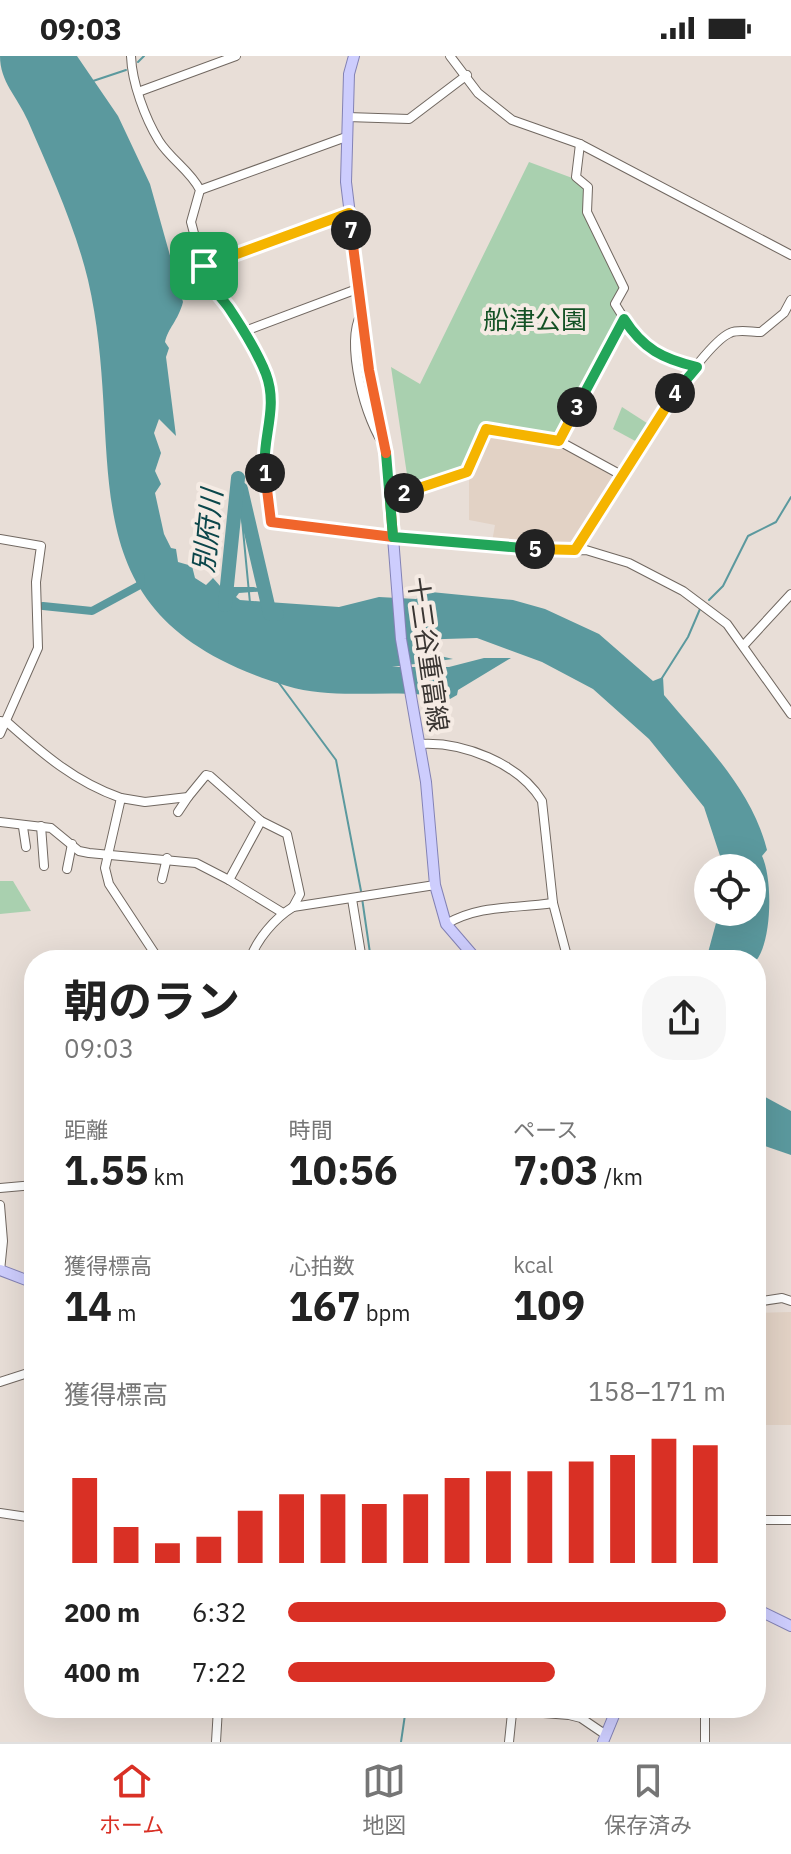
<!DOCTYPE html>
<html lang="ja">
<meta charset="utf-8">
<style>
body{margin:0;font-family:"IBM Plex Sans","Noto Sans JP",sans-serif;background:#f6f6f6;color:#222;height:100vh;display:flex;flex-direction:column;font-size:30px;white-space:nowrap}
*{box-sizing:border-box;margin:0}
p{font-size:26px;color:#767676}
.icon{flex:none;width:44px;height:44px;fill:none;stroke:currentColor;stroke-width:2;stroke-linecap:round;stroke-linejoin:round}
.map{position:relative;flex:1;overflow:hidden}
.details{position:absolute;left:24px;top:894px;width:742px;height:768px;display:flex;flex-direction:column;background:#fff;border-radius:32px;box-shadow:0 8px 32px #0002}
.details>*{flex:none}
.buttons{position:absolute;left:694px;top:798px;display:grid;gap:16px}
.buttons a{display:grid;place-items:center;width:72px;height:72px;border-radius:50%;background:#fff;box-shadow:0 8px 32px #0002;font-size:40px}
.pin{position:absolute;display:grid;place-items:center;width:68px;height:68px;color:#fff;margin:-34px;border-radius:16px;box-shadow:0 4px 12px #0006}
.km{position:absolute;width:40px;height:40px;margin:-20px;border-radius:50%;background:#222;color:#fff;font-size:22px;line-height:40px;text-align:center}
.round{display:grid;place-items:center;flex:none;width:84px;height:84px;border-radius:32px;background:#f6f6f6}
.head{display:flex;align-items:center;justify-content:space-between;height:136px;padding:0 40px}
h1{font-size:44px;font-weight:700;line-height:60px}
.stats{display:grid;grid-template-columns:repeat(3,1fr);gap:12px;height:136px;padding:8px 40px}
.stats div{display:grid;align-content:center}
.stats b{font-size:40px;font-weight:700}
.stats small{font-size:22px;font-weight:400}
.stats p{font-size:22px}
.chart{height:224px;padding:16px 40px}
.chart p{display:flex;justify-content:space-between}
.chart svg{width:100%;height:144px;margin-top:8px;stroke:#d93025;stroke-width:6}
ul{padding:0 40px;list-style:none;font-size:26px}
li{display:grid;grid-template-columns:128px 96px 1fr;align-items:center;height:60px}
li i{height:20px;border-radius:10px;background:#d93025}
.status{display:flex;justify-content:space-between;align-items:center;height:56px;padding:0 40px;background:#fff;direction:ltr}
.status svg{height:22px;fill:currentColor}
.tab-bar{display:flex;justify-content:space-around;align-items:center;height:112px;border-top:2px solid #e0e0e0;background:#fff;font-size:22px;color:#767676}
.tab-bar a{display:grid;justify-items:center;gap:4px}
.tab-bar .on{color:#d93025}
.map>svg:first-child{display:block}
</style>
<div class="status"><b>09:03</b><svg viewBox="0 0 49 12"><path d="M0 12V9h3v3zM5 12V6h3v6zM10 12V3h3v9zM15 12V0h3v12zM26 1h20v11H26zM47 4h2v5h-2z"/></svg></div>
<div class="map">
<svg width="791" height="1686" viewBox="0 0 791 1686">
<rect width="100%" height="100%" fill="#e8ded7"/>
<g fill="#e2d2c5">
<polygon points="489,377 562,389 619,422 574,488 565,492 492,486 495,469 469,464 469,418"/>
<polygon points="791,1256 791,1369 756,1369 756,1257"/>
</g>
<g fill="#a9d0af">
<polygon points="529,106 575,123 585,131 585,157 621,232 611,249 620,262 554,383 484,369 465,412 409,432 391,311 420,328"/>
<polygon points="622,351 650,369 639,387 613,373"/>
<polygon points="0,825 13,825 31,855 0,858"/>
</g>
<g fill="#5b999e">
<path d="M0,0H77L118,60L150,128L183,246C178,265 168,272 165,286L169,292L166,301L176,380L159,363L154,377L161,397L155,415L161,428L155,437L164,478L171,492L176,493L178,506L192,510L195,522L206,529L213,522L221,531H254L266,535L239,537L236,541L240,544L339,551L379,541L416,543L431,536L513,544L545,553L599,578L653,625L663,621L664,639C703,686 752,733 767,794L762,800C773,823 772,885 756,905L706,904L719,856H752V812H724L704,751L649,683L593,633L542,606L477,582L413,584L419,595L453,603L392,611H449L484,602H511L458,634L457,639L450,643C398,630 339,646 287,630C53,559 130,405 88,224C75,170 50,116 28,65C17,40 0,26 0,0Z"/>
<polygon points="756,1036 791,1055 791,1099 756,1087"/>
</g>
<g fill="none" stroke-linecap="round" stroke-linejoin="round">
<g stroke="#5b999e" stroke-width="2">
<polyline points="138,6 144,0"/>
<polyline points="93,25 126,14"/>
<polyline points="238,422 250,547"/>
<polyline points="709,544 723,530 748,480 776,466 791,441"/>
<polyline points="662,622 688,581 700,553"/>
<polyline points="279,627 336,704 361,835"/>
<polyline points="362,842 371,904"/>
<polyline points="401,1686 406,1652"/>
</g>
<polyline stroke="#5b999e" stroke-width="8" points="43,550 92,555 140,529 141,521"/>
<g stroke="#5b999e" stroke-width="14">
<polyline points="241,433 270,558 277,558"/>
<polyline points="225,549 238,422"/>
</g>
<defs>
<g id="minor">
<path d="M131,0C132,27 145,62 159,85C171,104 190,114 200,134L191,166L207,226L245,275L266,319L271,339L272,359L264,404L271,466L393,481L551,495L586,494L629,507L683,535L727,568L791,658"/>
<polyline points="450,0 478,37 512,64 580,88 791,199"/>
<polyline points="138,36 236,0"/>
<polyline points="347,61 409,63 467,19"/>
<path d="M580,88L576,121L588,131L587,156L624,232L615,248C639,287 650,301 697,311"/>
<polyline points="200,134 346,81"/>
<polyline points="204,210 349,157"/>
<path d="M361,258C345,288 365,365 386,392"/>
<polyline points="245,275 357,233"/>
<polyline points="559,385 624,263"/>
<polyline points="390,444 467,416 486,373 559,385 623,420"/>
<polyline points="0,483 41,490 36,526 38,592 0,678"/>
<path d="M575,494C598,455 697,291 730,277C738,273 751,276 761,276L784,257L791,244"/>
<polyline points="744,589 791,538"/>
<path d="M0,665L7,666C43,698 75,726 121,742"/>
<path d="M419,688C462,685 519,707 542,745L553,847L568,904"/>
<polyline points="178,756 188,741"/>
<polyline points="261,765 229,824 283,857"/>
<polyline points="0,766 51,772 79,795 89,797 196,807 229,824"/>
<polyline points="41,770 44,810"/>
<polyline points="23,771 26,791"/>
<polyline points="67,813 72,788"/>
<polyline points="162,823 167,802"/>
<polyline points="352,843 362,904"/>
<path d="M446,868C481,848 514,853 553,847"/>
<polyline points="159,904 109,828 105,812 121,742 145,746 188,741 206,719 210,720 261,765 287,778 300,838 293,851"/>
<path d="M250,904C256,884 275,862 293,851L435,829"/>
<polyline points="0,1132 34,1129"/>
<polyline points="0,1149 3,1185 0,1215"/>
<polyline points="756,1246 782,1242 791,1245"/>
<polyline points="0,1326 34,1315"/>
<polyline points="0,1457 34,1462"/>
<polyline points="756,1464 791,1464"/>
<polyline points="481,1652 569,1659 581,1662 606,1679"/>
<polyline points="216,1686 218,1652"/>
<polyline points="509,1686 512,1657"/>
<polyline points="705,1686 705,1652"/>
</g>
<g id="major">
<polyline points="354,0 349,18 346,126 369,314 386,392 401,583 426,726 435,829 446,868 477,904"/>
<polyline points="0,1214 34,1227"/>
<polyline points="756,1553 791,1570"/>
<polyline points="603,1686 617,1652"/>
</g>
</defs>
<use href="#minor" stroke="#716861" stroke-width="10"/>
<use href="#major" stroke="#8382b5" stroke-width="12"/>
<use href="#minor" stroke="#fff" stroke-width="8"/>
<use href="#major" stroke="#cdcdfd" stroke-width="10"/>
</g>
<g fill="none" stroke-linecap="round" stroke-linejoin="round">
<defs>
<path id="split-1" d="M204,210C207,229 218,237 229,252C243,273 257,295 266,318C279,353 261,383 265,417"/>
<polyline id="split-2" points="265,417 271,466 393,481 390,444 404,437"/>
<polyline id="split-3" points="404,437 467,416 486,373 559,385 577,351"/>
<path id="split-4" d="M577,351L624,263C643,293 663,303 697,311L675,337"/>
<polyline id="split-5" points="535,493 575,494 675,337"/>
<polyline id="split-6" points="386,397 393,481 535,493"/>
<polyline id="split-7" points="351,174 369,314 386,397"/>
<polyline id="split-8" points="204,210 349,157 351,174"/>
</defs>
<use href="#split-1" stroke="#fff" stroke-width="16"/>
<use href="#split-2" stroke="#fff" stroke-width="16"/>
<use href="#split-3" stroke="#fff" stroke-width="16"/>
<use href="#split-4" stroke="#fff" stroke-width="16"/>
<use href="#split-5" stroke="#fff" stroke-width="16"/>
<use href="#split-6" stroke="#fff" stroke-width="16"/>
<use href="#split-7" stroke="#fff" stroke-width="16"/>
<use href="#split-8" stroke="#fff" stroke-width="16"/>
<use href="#split-1" stroke="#22a559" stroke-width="10"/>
<use href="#split-2" stroke="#f0652b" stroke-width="10"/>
<use href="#split-3" stroke="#f5b400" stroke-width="10"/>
<use href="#split-4" stroke="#22a559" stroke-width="10"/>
<use href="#split-5" stroke="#f5b400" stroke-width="10"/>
<use href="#split-6" stroke="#22a559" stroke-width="10"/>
<use href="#split-7" stroke="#f0652b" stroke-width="10"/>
<use href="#split-8" stroke="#f5b400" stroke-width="10"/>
</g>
<g text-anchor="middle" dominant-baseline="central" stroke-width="8" stroke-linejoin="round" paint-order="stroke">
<g font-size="26" fill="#135125" stroke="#f5ebe4">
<text x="535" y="263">船津公園</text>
</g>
<g font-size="26" fill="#393532" stroke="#f5ebe4">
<text transform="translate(429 598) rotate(82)">十三谷重富線</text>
</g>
<g font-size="28" font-style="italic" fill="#0b464a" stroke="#f5ebe4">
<text transform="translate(207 475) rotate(-84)">別府川</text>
</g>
</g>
</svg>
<div class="buttons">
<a><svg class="icon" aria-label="locate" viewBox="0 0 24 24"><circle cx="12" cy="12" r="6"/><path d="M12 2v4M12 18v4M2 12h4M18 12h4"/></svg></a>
</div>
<div class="pin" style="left:204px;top:210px;background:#1e9e55"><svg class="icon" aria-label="arrive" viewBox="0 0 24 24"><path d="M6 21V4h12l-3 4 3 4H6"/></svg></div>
<b class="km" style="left:265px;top:417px">1</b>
<b class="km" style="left:404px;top:437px">2</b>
<b class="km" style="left:577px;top:351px">3</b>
<b class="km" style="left:675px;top:337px">4</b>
<b class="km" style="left:535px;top:493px">5</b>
<b class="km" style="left:351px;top:174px">7</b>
<section class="details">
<div class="head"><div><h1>朝のラン</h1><p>09:03</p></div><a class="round"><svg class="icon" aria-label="share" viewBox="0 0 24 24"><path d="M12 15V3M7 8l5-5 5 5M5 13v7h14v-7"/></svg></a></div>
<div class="stats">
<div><p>距離</p><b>1.55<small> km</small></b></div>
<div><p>時間</p><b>10:56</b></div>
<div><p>ペース</p><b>7:03<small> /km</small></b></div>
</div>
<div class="stats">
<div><p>獲得標高</p><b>14<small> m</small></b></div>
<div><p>心拍数</p><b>167<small> bpm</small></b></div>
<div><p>kcal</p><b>109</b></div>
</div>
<div class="chart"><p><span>獲得標高</span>158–171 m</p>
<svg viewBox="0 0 160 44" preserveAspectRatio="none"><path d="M5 44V18M15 44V33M25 44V38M35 44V36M45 44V28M55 44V23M65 44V23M75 44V26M85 44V23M95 44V18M105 44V16M115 44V16M125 44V13M135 44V11M145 44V6M155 44V8"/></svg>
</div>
<ul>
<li><b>200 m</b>6:32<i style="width:100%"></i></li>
<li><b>400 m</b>7:22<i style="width:61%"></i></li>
</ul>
</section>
</div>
<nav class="tab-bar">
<a class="on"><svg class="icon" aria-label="home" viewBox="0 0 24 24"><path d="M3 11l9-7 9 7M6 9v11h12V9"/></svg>ホーム</a>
<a><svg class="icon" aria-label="map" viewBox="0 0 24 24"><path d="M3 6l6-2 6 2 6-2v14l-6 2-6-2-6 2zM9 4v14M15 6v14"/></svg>地図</a>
<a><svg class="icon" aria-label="saved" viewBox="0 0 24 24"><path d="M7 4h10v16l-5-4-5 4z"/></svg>保存済み</a>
</nav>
